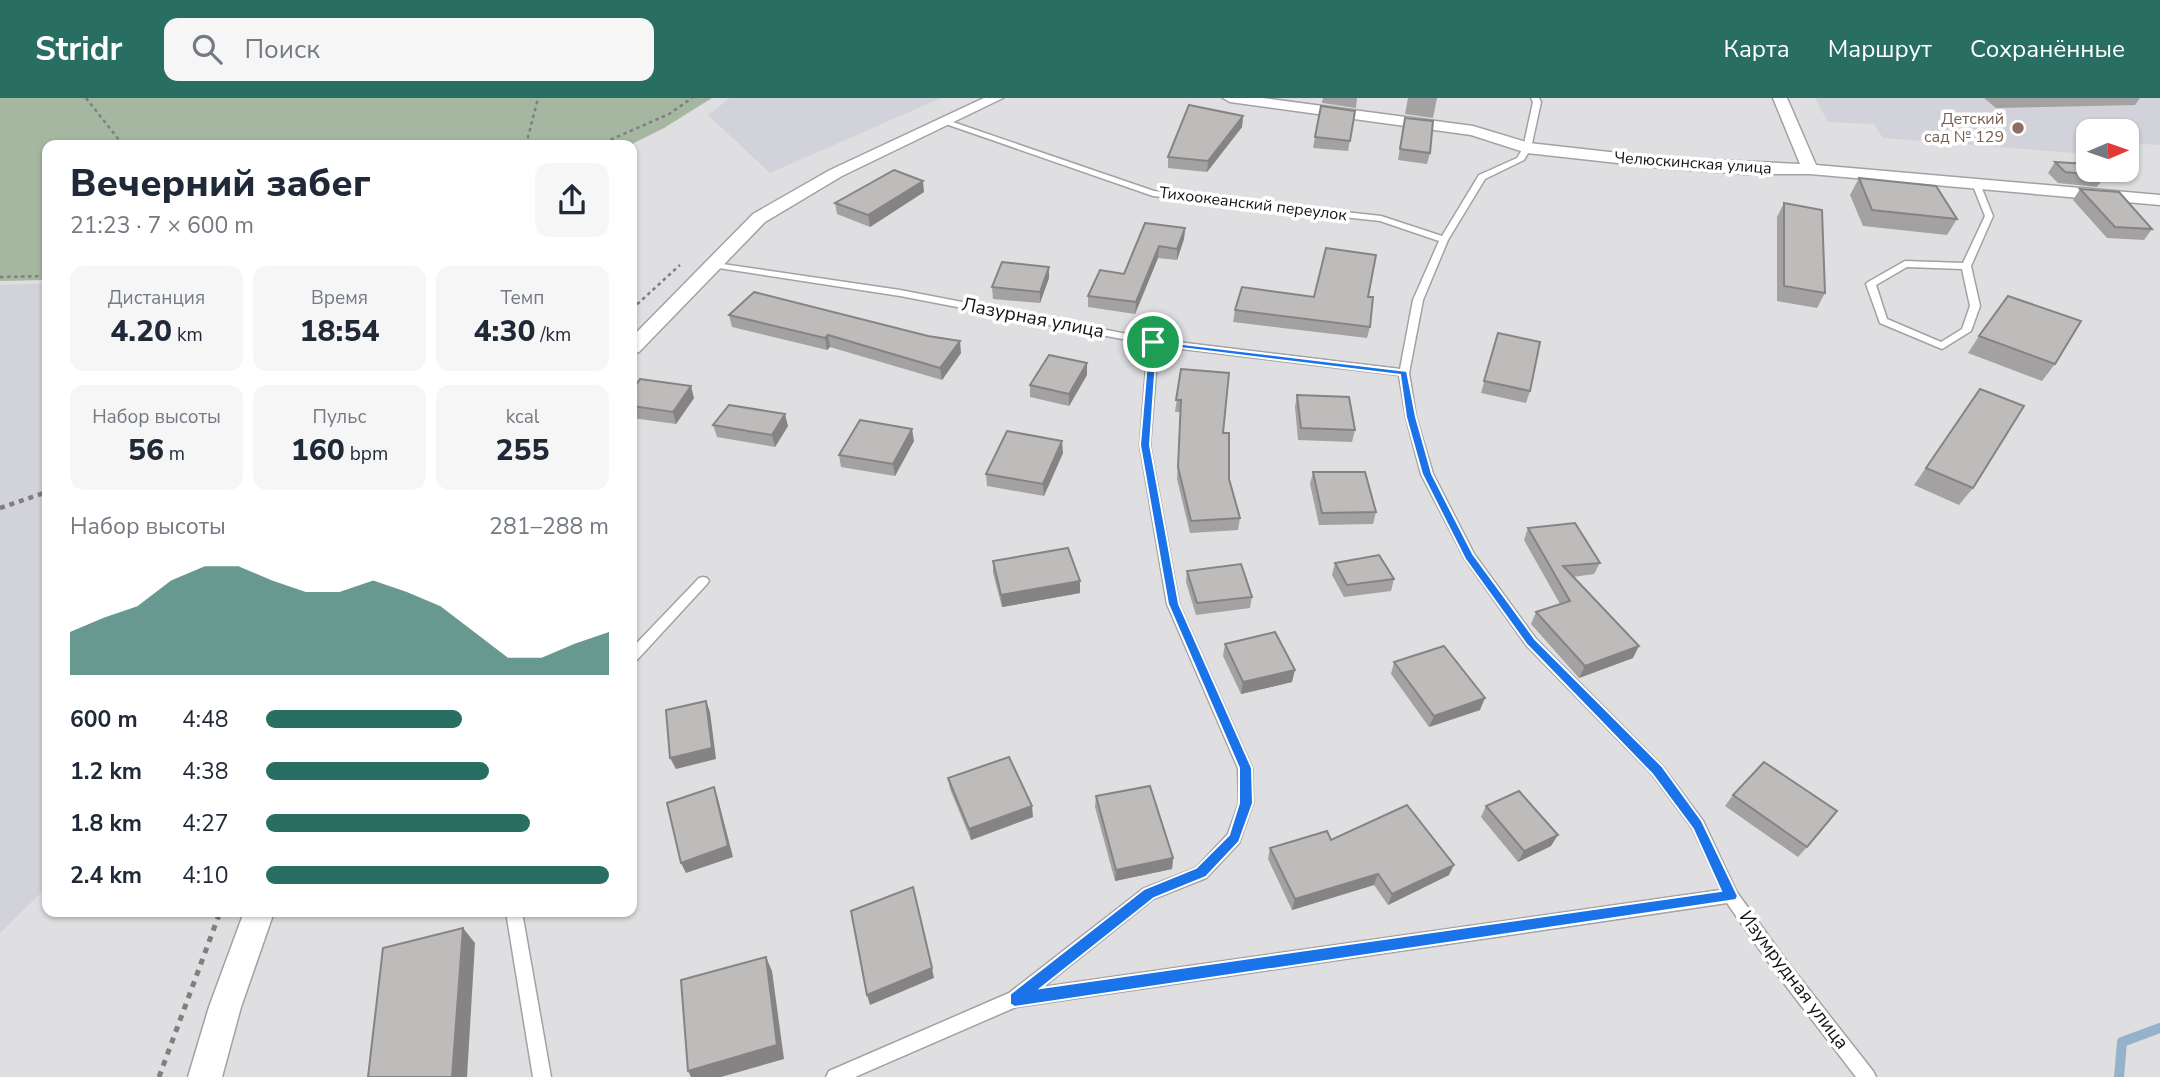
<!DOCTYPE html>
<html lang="ru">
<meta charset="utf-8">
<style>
body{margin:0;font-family:"Nunito Sans",sans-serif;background:#f6f6f7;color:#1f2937;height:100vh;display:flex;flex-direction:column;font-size:26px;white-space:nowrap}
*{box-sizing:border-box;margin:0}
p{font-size:23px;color:#747a83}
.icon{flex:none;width:38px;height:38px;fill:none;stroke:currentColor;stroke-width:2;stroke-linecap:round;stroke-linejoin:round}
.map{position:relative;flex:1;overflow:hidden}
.drawer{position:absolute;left:42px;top:42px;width:595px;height:777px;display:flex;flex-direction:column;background:#fff;border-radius:14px;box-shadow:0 2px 5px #0004}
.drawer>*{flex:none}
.needle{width:46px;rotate:88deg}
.tools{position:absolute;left:2076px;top:21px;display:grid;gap:14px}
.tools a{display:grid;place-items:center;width:63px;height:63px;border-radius:14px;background:#fff;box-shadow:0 2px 5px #0004;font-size:35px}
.pin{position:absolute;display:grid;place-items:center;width:60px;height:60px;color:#fff;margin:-30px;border:4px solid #fff;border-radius:50%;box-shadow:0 2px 7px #0007}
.round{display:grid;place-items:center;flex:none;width:74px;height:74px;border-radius:14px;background:#f6f6f7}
.overview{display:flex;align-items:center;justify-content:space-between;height:119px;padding:0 28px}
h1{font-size:38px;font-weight:800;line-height:52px}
.figures{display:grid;grid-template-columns:repeat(3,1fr);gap:10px;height:119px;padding:7px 28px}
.figures div{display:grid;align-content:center;border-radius:14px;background:#f6f6f7;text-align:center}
.figures b{font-size:30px;font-weight:800}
.figures small{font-size:19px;font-weight:400}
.figures p{font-size:19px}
.chart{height:196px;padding:14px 28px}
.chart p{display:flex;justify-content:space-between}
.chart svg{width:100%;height:126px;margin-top:7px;fill:#286e62;opacity:.7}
ul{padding:0 28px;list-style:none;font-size:23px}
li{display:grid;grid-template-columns:112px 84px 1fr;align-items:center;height:52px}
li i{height:18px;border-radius:9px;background:#286e62}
header{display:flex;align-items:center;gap:42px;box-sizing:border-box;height:98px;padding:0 35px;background:#286e62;color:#fff}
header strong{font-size:33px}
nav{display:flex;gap:38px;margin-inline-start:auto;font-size:24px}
.search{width:490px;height:63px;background:#f6f6f7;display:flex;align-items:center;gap:18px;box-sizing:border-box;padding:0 24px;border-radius:14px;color:#747a83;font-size:26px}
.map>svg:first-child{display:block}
</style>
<header>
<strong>Stridr</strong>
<div class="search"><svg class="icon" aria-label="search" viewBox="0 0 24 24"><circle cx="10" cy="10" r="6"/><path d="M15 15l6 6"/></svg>Поиск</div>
<nav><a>Карта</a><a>Маршрут</a><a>Сохранённые</a></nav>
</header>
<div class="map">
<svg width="2160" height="979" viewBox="0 0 2160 979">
<rect width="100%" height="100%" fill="#dfdfe1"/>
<g fill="#d2d2db">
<polygon points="730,0 941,0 770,75 708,17"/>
<polygon points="1815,0 2160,0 2160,47 2126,45 2126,33 2088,33 2088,56 1883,40 1874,26 1828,24"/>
<polygon points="47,185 47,789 0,835 0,187"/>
</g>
<polygon fill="#a5b6a1" points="0,0 712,0 664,30 630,47 47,47 47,182 0,183"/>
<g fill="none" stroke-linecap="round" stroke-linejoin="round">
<polyline stroke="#95b2ca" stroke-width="10" points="2119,979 2122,944 2160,930"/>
<defs>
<g id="service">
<path d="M1531,0H1539L1541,4L1531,50L1524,62L1485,81L1448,142L1423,202L1409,275L1416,319L1433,376L1474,456L1536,541L1662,668L1703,723L1736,793L1785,861L1873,973L1876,979H1856L1773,871L1727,805L1016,909L855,979H826L829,973L1009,895L1143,791L1196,770L1228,736L1239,705L1238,670L1167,506L1140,347L1148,246L900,198L712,169L707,166L709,164L900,192L1153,241L1400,271L1413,202L1439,143L1380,123L1153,98L940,24L947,22L1154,93L1381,118L1442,138L1479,77L1517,60L1523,50L1533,4ZM1158,248L1399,277L1406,319L1421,376L1465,461L1526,547L1652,676L1693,731L1721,792L1043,889L1153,801L1206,780L1239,745L1253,705L1252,670L1179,506L1150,347Z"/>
<path d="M1974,86L1981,88L1993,118L1971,168L1980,208L1971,233L1942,251L1880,225L1866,186L1868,184L1905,163L1963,165L1985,118L1973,88ZM1907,169L1962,171L1970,208L1962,231L1941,244L1887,221L1876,187Z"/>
<polygon points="703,479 707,480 709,483 707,486 637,562 632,563 632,550 699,480"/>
<polygon points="506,814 522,814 551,979 533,979"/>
</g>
<g id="minor">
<polygon points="984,0 1003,0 842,78 765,124 639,254 632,256 632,239 753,116 830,72"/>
<polygon points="1223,0 1263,0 1473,28 1529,45 1663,60 1800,66 1773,0 1787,0 1816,67 2160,97 2160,107 1810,76 1746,76 1663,70 1527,55 1471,37 1230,4"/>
<polygon points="244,814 274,814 241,909 222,979 188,979 209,909"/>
</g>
</defs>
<use href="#service" stroke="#a2a1a3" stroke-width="3"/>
<use href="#minor" stroke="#a2a1a3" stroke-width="3"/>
<g stroke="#7f7f80" stroke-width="2.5" stroke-dasharray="3.5 3.5" stroke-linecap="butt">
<polyline points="86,0 123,47"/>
<polyline points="526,47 538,0"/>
<polyline points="606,47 610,42 669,16 692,0"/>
<polyline points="0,179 47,178"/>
<polyline points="632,211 680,167"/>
</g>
<polyline stroke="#7f7f80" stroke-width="4.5" stroke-dasharray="5 5" stroke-linecap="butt" points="0,410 47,394"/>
<polyline stroke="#7f7f80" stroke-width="5" stroke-dasharray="6 6" stroke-linecap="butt" points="159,979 220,814"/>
<use href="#service" fill="#fff" fill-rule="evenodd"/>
<use href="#minor" fill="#fff" fill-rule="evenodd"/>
</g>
<g fill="#a3a1a1">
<polygon points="1323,0 1357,0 1356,10 1322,5"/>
<polygon points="1408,0 1437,0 1433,20 1405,16"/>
<polygon points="1984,0 2140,0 2135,7 1996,10"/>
<polygon points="1355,13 1348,53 1313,50 1315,39"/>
<polygon points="1243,18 1242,29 1207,74 1168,70 1168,59"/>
<polygon points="1405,20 1430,55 1427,66 1398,62"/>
<polygon points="2055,64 2105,78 2097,89 2058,85 2048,75"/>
<polygon points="1859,80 1957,121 1947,137 1863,128 1850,97"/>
<polygon points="2080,91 2152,131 2144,142 2107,140 2073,102"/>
<polygon points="924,94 870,129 837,116 835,105"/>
<polygon points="1784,105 1825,195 1817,210 1777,203 1777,119"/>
<polygon points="1145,125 1185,130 1184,141 1177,162 1158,160 1135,216 1088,209 1088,198 1124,176"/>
<polygon points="1049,180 1040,205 993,201 992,189"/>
<polygon points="1314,199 1368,199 1370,229 1367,240 1233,224 1235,212"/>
<polygon points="729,217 961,255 942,282 830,249 827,252 732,229"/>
<polygon points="1498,235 1530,293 1526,305 1481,295"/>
<polygon points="1979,238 2055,266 2042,283 1968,255"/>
<polygon points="1181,271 1223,335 1229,381 1240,420 1238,432 1190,435 1177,381 1180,314 1175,314"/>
<polygon points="1087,277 1069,308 1030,299 1030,287"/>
<polygon points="1980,291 1973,390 1959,407 1914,387"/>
<polygon points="632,293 694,300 676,326 632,320"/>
<polygon points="1297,297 1355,332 1352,344 1298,342 1295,309"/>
<polygon points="713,327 788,328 775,349 717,339"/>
<polygon points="914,343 895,378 841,369 839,357"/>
<polygon points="1063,355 1044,398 987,388 986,376"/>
<polygon points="1313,374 1376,414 1373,426 1319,427 1310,386"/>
<polygon points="1528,430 1600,465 1594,476 1573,479 1633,560 1579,580 1531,526 1536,514 1560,506 1524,442"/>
<polygon points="993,463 1080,495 1002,509 993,475"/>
<polygon points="1335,465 1394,481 1391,493 1344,499 1332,477"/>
<polygon points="1187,473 1252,499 1250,510 1196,517 1186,484"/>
<polygon points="1225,546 1292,584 1241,596 1223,558"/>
<polygon points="1394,564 1480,612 1429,629 1391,576"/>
<polygon points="948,680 1033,719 971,742 950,691"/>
<polygon points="1733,697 1807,749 1798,759 1725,708"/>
<polygon points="1096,698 1173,760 1172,771 1115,783 1095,709"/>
<polygon points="1486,708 1551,748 1518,764 1481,719"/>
<polygon points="1331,742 1449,777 1388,807 1374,787 1292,812 1268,761 1270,750"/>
</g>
<g fill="#858383">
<polygon points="1243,18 1242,29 1207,74 1208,63"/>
<polygon points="923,83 924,94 870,129 868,117"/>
<polygon points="1185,130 1184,141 1177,162 1177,151"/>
<polygon points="1159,148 1158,160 1135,216 1136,204"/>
<polygon points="1049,169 1049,180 1040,205 1040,194"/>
<polygon points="828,237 830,249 827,252 825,240"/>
<polygon points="960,243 961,255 942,282 940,270"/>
<polygon points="1087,265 1087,277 1069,308 1069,296"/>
<polygon points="691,288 694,300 676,326 673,314"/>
<polygon points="785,316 788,328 775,349 772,337"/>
<polygon points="912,331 914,343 895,378 893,366"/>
<polygon points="1062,343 1063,355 1044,398 1043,386"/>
<polygon points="1080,483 1080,495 1002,509 1001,497"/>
<polygon points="1639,548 1633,560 1579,580 1585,568"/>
<polygon points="1295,572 1292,584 1241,596 1243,584"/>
<polygon points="1485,600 1480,612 1429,629 1434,618"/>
<polygon points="706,603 710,614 716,661 676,671 670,660"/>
<polygon points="714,689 718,701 733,759 686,775 681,765"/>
<polygon points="1032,708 1033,719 971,742 969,731"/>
<polygon points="1558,737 1551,748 1518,764 1524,753"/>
<polygon points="1173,760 1172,771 1115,783 1116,772"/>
<polygon points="1454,767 1449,777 1388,807 1392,796"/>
<polygon points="1378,776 1374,787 1292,812 1295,801"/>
<polygon points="463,830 475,845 467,979 452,979"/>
<polygon points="766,859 772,873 784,961 721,979 691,979 688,973"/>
<polygon points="932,870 934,880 870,907 867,897"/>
</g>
<g fill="#bebbbb" stroke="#858383" stroke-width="2">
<polygon points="1189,7 1243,18 1208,63 1168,59"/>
<polygon points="1321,8 1355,13 1350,43 1315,39"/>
<polygon points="1405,20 1433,23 1430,55 1400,51"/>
<polygon points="2055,64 2088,66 2088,72 2099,72 2105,78 2065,74"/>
<polygon points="894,72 923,83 868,117 835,105"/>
<polygon points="1859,80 1936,88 1957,121 1872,112"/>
<polygon points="2080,91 2119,94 2152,131 2115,129"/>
<polygon points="1784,105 1822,112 1825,195 1784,188"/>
<polygon points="1145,125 1185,130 1177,151 1159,148 1136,204 1088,198 1100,172 1124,176"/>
<polygon points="1326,150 1376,157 1368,199 1373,199 1370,229 1235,212 1242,189 1314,199"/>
<polygon points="1002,164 1049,169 1040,194 992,189"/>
<polygon points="754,194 928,238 960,243 940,270 828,237 825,240 729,217"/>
<polygon points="2008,198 2081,223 2055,266 1979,238"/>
<polygon points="1498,235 1540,244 1530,293 1484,283"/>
<polygon points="1049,257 1087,265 1069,296 1030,287"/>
<polygon points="1181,271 1229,275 1223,335 1229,335 1229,381 1240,420 1191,423 1178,369 1181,302 1176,302"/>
<polygon points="640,281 691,288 673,314 632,308 632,293"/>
<polygon points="1980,291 2024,308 1973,390 1926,370"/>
<polygon points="1297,297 1349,299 1355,332 1301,330"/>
<polygon points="729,307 785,316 772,337 713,327"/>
<polygon points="860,322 912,331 893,366 839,357"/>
<polygon points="1007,333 1062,343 1043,386 986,376"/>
<polygon points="1313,374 1365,374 1376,414 1322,415"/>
<polygon points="1575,425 1600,465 1563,468 1639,548 1585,568 1536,514 1570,503 1528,430"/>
<polygon points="1068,450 1080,483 1001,497 993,463"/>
<polygon points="1379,457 1394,481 1347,487 1335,465"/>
<polygon points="1241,466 1252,499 1197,505 1187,473"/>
<polygon points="1275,534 1295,572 1243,584 1225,546"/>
<polygon points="1444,548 1485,600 1434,618 1394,564"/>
<polygon points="706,603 712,650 670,660 666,612"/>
<polygon points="1009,659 1032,708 969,731 948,680"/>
<polygon points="1764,664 1837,713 1807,749 1733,697"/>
<polygon points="1150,688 1173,760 1116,772 1096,698"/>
<polygon points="714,689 728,748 681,765 667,705"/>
<polygon points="1519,693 1558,737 1524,753 1486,708"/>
<polygon points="1407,707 1454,767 1392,796 1378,776 1295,801 1270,750 1327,733 1331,742"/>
<polygon points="913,789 932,870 867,897 851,813"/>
<polygon points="463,830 452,979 368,979 383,850"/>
<polygon points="766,859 777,947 688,973 681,882"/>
</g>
<path fill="#1a73e8" stroke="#fff" stroke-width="2" fill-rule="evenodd" d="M1149,242L1407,273L1416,319L1432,376L1473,456L1535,541L1662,668L1702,723L1738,798L1736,802L1015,909L1010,906V896L1144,791L1196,770L1229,737L1239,705V670L1168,506L1140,347ZM1157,247L1400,277L1406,319L1422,376L1465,461L1527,547L1652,676L1693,731L1721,793L1041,890L1154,800L1206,779L1239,744L1253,705L1252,670L1179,506L1150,347Z"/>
<circle fill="#8d6e63" stroke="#fff" stroke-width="2.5" cx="2018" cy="30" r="7"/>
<g text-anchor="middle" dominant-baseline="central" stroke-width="7" stroke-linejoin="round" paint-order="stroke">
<g font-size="16" fill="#785e54" stroke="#fff" text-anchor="end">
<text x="2004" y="21">Детский<tspan x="2004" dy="18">сад № 129</tspan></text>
</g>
<g font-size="16" fill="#151515" stroke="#fff">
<text transform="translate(1693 65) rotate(4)">Челюскинская улица</text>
<text transform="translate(1253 106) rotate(7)">Тихоокеанский переулок</text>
</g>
<g font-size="19" fill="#151515" stroke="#fff">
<text transform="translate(1033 220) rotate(11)">Лазурная улица</text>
<text transform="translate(1794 882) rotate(53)">Изумрудная улица</text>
</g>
</g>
</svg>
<div class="tools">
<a><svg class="needle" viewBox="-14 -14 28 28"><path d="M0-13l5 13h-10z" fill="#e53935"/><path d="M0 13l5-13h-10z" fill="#747a83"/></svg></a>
</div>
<div class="pin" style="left:1153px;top:244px;background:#1e9e55"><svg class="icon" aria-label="arrive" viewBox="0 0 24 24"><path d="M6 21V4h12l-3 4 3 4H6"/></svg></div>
<section class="drawer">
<div class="overview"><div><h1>Вечерний забег</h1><p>21:23 · 7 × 600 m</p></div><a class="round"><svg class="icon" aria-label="share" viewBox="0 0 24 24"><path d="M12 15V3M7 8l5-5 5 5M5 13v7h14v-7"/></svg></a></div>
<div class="figures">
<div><p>Дистанция</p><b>4.20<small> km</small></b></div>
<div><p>Время</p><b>18:54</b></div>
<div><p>Темп</p><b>4:30<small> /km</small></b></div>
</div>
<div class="figures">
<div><p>Набор высоты</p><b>56<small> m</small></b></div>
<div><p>Пульс</p><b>160<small> bpm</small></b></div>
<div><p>kcal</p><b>255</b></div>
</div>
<div class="chart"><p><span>Набор высоты</span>281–288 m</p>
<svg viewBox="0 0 160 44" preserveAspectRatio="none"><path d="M0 44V29L10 24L20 20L30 11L40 6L50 6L60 11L70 15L80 15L90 11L100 15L110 20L120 29L130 38L140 38L150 33L160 29V44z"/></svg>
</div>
<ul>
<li><b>600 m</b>4:48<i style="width:57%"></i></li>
<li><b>1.2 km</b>4:38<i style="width:65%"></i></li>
<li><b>1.8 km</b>4:27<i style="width:77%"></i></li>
<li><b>2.4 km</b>4:10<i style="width:100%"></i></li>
</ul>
</section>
</div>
